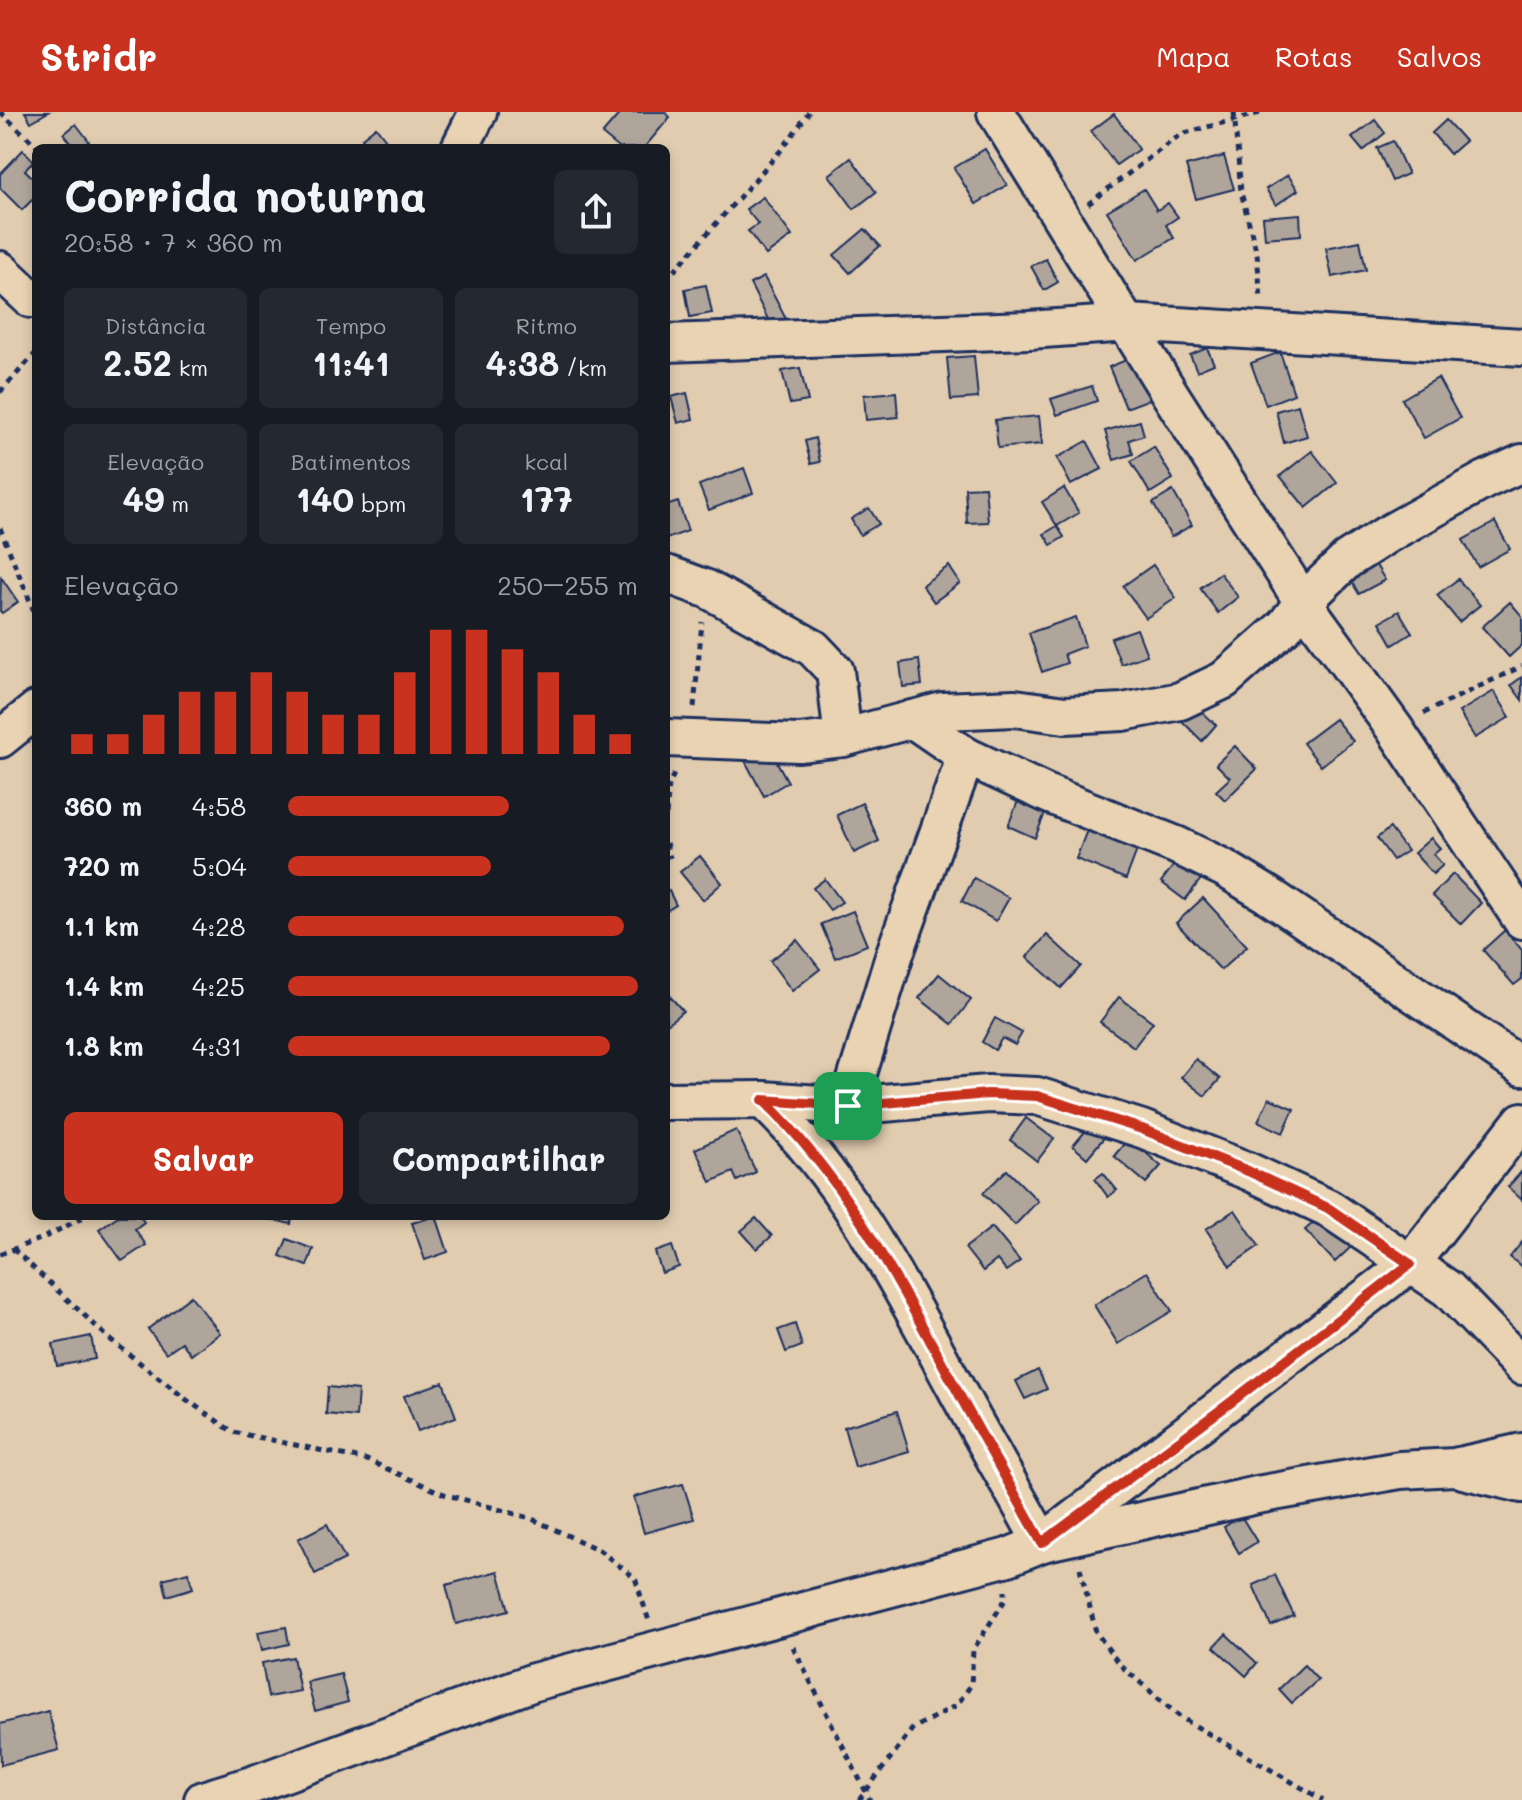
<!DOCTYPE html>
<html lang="pt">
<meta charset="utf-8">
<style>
body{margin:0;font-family:Mali,sans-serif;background:#242831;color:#f1f3f6;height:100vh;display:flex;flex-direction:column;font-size:30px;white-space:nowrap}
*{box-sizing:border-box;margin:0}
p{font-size:26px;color:#9ea1a6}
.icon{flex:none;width:44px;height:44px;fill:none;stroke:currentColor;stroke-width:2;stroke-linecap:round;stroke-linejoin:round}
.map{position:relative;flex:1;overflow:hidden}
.panel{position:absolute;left:32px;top:32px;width:638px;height:1076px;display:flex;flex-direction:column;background:#171b24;border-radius:12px;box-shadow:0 4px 12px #0003}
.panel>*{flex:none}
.pin{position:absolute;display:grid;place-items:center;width:68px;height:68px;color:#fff;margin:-34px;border-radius:16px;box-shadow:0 4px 12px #0006}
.round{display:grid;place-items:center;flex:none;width:84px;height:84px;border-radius:12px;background:#242831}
.headline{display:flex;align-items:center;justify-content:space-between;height:136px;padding:0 32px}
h1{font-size:44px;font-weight:700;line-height:60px}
.stats{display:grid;grid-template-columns:repeat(3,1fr);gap:12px;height:136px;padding:8px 32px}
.stats div{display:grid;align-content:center;border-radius:12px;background:#242831;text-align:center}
.stats b{font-size:34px;font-weight:700}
.stats small{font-size:22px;font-weight:400}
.stats p{font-size:22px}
.chart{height:224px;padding:16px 32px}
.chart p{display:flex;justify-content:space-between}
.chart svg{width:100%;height:144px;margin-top:8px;stroke:#c8321e;stroke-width:6}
.primary-button{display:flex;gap:16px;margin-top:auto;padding:16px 32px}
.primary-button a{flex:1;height:92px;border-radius:12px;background:#c8321e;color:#fff;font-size:32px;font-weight:700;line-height:92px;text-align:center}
.primary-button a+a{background:#242831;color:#f1f3f6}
ul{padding:0 32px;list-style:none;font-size:26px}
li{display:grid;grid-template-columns:128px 96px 1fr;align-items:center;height:60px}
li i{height:20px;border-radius:10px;background:#c8321e}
header{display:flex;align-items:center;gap:48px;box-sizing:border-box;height:112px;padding:0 40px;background:#c8321e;color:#fff}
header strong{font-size:38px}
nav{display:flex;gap:44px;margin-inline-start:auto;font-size:28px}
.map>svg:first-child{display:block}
</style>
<header>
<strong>Stridr</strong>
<nav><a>Mapa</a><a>Rotas</a><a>Salvos</a></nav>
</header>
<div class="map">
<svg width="1522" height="1688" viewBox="0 0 1522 1688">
<rect width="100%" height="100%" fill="#e1ccaf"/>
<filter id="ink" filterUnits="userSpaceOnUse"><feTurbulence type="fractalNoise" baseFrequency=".0125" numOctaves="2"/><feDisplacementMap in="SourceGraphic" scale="16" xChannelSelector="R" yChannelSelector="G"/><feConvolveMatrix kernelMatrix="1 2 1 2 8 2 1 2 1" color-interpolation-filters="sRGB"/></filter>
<g filter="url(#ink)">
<g fill="#b0a59a" stroke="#1b2f5e" stroke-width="2">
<polygon points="25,0 48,0 31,10"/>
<polygon points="621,0 665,0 670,5 644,36 619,36 602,22"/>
<polygon points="1114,2 1139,37 1116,53 1091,19"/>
<polygon points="1375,8 1385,21 1363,39 1352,26"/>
<polygon points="1446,8 1465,29 1450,42 1432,21"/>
<polygon points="76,12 89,29 81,36 75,36 64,22"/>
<polygon points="376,15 392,36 369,36 362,26"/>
<polygon points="1393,29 1408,62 1392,69 1377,36"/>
<polygon points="985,37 1007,73 976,92 954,56"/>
<polygon points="23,38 34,49 25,58 36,69 36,84 22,98 0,76 0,62"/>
<polygon points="1224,44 1234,77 1196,87 1186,54"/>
<polygon points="851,46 876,80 854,97 829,63"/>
<polygon points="1288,63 1298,78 1276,93 1266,77"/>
<polygon points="1144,77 1157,98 1168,91 1178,105 1166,113 1174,126 1137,148 1107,99"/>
<polygon points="763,85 792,124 766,143 748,119 758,112 746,97"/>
<polygon points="1300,102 1301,123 1265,126 1263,105"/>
<polygon points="865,117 880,134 850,161 834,143"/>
<polygon points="1360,129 1366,158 1332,165 1326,136"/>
<polygon points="1046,147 1058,170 1044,178 1031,154"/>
<polygon points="764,165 786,207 772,215 750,172"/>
<polygon points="706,173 712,201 690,205 685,177"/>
<polygon points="1207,236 1214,252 1197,259 1190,243"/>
<polygon points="1280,240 1294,282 1266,293 1251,251"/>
<polygon points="1141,242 1158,284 1126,296 1109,255"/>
<polygon points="974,244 978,286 951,288 947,246"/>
<polygon points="800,256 808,289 790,292 782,259"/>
<polygon points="1438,266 1460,306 1424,326 1402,287"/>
<polygon points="1092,274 1097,289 1057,303 1051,287"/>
<polygon points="896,280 898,305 866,308 864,283"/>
<polygon points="687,281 693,307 678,311 671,285"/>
<polygon points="1298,293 1307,324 1284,331 1276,299"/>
<polygon points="1039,304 1042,332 998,336 995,308"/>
<polygon points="1140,309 1144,323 1129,328 1133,342 1114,348 1105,319"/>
<polygon points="815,326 820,350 811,352 805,329"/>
<polygon points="1087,329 1102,357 1071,373 1057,346"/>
<polygon points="1154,335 1173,367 1150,381 1131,349"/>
<polygon points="1312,339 1337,371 1306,396 1280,364"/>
<polygon points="744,356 753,381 709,398 699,373"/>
<polygon points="985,375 988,410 967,411 965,376"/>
<polygon points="1064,376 1079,401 1057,414 1042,390"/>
<polygon points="1173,379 1192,413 1171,425 1153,391"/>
<polygon points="678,390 688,419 666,427 666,394"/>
<polygon points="869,396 879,412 860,423 851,407"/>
<polygon points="1495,410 1510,437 1478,455 1463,428"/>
<polygon points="1057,414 1064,425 1051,433 1044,422"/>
<polygon points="1374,450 1385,468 1359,482 1349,465"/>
<polygon points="1153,453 1176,486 1146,506 1123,474"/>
<polygon points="949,454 960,471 934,490 922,473"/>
<polygon points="1220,461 1238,485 1218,501 1200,476"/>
<polygon points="1,465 18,490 2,501 0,499"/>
<polygon points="1458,467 1480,493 1459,510 1437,483"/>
<polygon points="1510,490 1522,504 1522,533 1509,545 1482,515"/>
<polygon points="1399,499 1412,521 1393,533 1380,510"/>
<polygon points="1076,505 1085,534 1064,542 1067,551 1042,560 1029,521"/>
<polygon points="1137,517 1147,543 1121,552 1111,526"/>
<polygon points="919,548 922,573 903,575 900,551"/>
<polygon points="1522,565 1522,588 1511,573"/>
<polygon points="1494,579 1510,605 1475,626 1459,600"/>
<polygon points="1185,583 1216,613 1202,629 1171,598"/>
<polygon points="1335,607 1353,629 1321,654 1303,631"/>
<polygon points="768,634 788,670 764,684 744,647"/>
<polygon points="1235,634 1257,657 1225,688 1216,679 1230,666 1216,652"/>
<polygon points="1018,689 1045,701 1035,726 1008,714"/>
<polygon points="862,691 879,729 854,741 837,703"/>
<polygon points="1092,705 1142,725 1126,767 1076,747"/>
<polygon points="1390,716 1407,739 1393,748 1377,726"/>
<polygon points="1431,726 1440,736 1433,742 1443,753 1433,762 1414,741"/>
<polygon points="1183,741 1207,759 1185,788 1161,770"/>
<polygon points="700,744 722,771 703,788 680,760"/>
<polygon points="1453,762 1481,791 1461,812 1432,783"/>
<polygon points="974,766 1009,786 996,809 962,789"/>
<polygon points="825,767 842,790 830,798 813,776"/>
<polygon points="669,779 676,793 666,799 666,780"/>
<polygon points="1203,786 1247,834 1221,858 1176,811"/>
<polygon points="853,799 867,833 835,846 821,812"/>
<polygon points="1505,818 1522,838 1522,867 1514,873 1483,838"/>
<polygon points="1047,823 1081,854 1061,876 1027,845"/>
<polygon points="797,828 820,857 792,879 770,849"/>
<polygon points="939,862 971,888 952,912 919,886"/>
<polygon points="666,880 683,899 666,913"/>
<polygon points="1119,885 1153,910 1134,935 1100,910"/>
<polygon points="995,906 1022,921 1015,933 1002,926 995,938 982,930"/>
<polygon points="1196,947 1220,967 1205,984 1181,965"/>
<polygon points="1269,986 1294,997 1283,1021 1258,1009"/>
<polygon points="1026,1006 1054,1027 1037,1049 1010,1028"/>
<polygon points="1093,1010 1107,1022 1087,1046 1073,1034"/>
<polygon points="736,1018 756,1060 737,1069 733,1060 711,1070 695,1037"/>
<polygon points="1129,1026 1161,1054 1146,1071 1114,1044"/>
<polygon points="1007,1058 1038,1089 1015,1113 983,1081"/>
<polygon points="1522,1059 1522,1088 1508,1075"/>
<polygon points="1103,1061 1117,1078 1108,1085 1095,1067"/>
<polygon points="1235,1098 1259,1134 1230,1154 1206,1117"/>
<polygon points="1323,1102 1353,1133 1335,1150 1305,1118"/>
<polygon points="118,1104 140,1104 144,1110 135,1117 146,1133 122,1149 99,1117"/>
<polygon points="256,1104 292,1104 291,1112"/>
<polygon points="436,1104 448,1140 425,1148 412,1111"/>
<polygon points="756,1106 772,1124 757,1137 741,1119"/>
<polygon points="992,1115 1020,1149 1006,1159 997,1148 983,1159 965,1136"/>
<polygon points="287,1127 313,1137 307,1154 280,1144"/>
<polygon points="1522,1130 1522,1155 1510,1145"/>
<polygon points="672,1134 679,1155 662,1161 655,1140"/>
<polygon points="1147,1160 1172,1199 1118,1232 1094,1193"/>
<polygon points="191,1184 220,1221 191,1243 182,1230 166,1241 148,1217"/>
<polygon points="795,1212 802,1234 786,1240 778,1218"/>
<polygon points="91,1224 95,1247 57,1254 53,1232"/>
<polygon points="1038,1258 1047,1277 1025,1287 1016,1269"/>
<polygon points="443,1270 456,1305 418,1319 404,1284"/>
<polygon points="328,1275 358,1278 356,1305 326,1302"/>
<polygon points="897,1299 909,1339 855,1355 844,1315"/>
<polygon points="683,1372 694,1407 644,1421 634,1385"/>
<polygon points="1241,1404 1257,1430 1239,1441 1224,1415"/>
<polygon points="327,1412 345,1447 315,1462 298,1427"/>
<polygon points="498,1459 509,1498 456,1512 446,1473"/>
<polygon points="188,1460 193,1476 167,1484 163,1467"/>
<polygon points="1275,1463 1294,1504 1271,1514 1253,1473"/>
<polygon points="286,1515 289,1532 262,1538 258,1520"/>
<polygon points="1226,1522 1257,1551 1246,1564 1214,1535"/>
<polygon points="293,1545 300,1579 268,1585 262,1551"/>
<polygon points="1304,1553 1318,1568 1292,1591 1279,1577"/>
<polygon points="341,1562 348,1590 315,1599 307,1570"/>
<polygon points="48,1599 59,1638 1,1653 0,1612"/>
</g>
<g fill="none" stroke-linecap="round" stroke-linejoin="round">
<defs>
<g id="street">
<polyline points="996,0 1170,282 1303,490 1394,616 1522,808"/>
<polyline points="460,36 478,0"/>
<polyline points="0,158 31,187 36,187"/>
<polyline points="666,231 1029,218 1128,211 1522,235"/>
<polyline points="666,462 707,477 813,536 835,559 843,626"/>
<polyline points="912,607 966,644 1050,683 1176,733 1224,756 1268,783 1522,955"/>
<polyline points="666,626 799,631 843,626 943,599 1015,596 1065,603 1123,600 1180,589 1224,568 1285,514 1303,490 1347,448 1386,423 1485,368 1522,351"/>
<polyline points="0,627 36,598"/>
<polyline points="763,988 848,994 988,982 1037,984 1142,1017 1248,1059 1328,1096 1448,1177 1522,1254"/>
<path d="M666,989L763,988C846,1067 899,1171 953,1271C982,1325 1013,1378 1042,1431L1257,1383L1400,1358L1454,1355L1522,1340"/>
<polyline points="848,994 895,841 966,644"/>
<polyline points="1463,1358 1522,1372"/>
<polyline points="203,1688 252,1673 534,1570 1008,1445 1042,1431 1410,1152 1522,1009"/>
</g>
</defs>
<use href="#street" stroke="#1b2f5e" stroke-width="42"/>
<g stroke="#1b2f5e" stroke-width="5" stroke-dasharray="6 6" stroke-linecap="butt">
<polyline points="0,0 39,36"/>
<polyline points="1234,0 1241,80 1257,142 1261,187"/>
<polyline points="1088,92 1181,22 1264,0"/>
<polyline points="666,168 783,36 809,0"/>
<polyline points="0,280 36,241"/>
<polyline points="0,416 36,504"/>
<polyline points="694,595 702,510"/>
<polyline points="1424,601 1522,554"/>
<polyline points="666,703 669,672 676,658"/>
<polyline points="666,731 670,746"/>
<polyline points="13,1137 111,1228 187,1288 233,1320 367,1348 444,1382 530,1406 599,1438 635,1466 649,1509"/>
<polyline points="0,1142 43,1126 86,1104"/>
<polyline points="1080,1456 1096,1520 1119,1552 1180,1605 1323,1688"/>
<polyline points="793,1535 870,1688"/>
<polyline points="859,1688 913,1616 957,1593 971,1573 973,1538 1005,1488 1005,1479"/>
</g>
<use href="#street" stroke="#e9d3b2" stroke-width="36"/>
</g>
</g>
<g fill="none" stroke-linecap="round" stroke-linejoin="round" filter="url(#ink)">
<defs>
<path id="route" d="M988,982L1037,984L1142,1017L1248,1059L1328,1096L1410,1152L1230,1291L1042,1431C1013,1378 982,1325 953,1271C899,1171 846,1067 763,988L848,994Z"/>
</defs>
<use href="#route" stroke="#fff" stroke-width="16"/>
<use href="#route" stroke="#c8321e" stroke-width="10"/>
</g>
</svg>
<div class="pin" style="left:848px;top:994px;background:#1e9e55"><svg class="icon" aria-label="arrive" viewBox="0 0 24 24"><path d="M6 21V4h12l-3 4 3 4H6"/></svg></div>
<section class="panel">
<div class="headline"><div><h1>Corrida noturna</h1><p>20:58 · 7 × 360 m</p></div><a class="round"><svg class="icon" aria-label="share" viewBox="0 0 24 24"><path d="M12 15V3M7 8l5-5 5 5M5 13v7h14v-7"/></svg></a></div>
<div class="stats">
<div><p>Distância</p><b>2.52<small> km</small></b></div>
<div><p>Tempo</p><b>11:41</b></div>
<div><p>Ritmo</p><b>4:38<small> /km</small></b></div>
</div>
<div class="stats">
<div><p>Elevação</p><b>49<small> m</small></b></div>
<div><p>Batimentos</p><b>140<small> bpm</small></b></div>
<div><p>kcal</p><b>177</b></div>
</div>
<div class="chart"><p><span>Elevação</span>250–255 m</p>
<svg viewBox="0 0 160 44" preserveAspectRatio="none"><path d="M5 44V38M15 44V38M25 44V32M35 44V25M45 44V25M55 44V19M65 44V25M75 44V32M85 44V32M95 44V19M105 44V6M115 44V6M125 44V12M135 44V19M145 44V32M155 44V38"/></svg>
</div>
<ul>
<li><b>360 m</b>4:58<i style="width:63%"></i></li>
<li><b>720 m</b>5:04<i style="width:58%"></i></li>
<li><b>1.1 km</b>4:28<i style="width:96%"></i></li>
<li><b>1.4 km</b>4:25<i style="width:100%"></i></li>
<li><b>1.8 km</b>4:31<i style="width:92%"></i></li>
</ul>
<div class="primary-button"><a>Salvar</a><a>Compartilhar</a></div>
</section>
</div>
